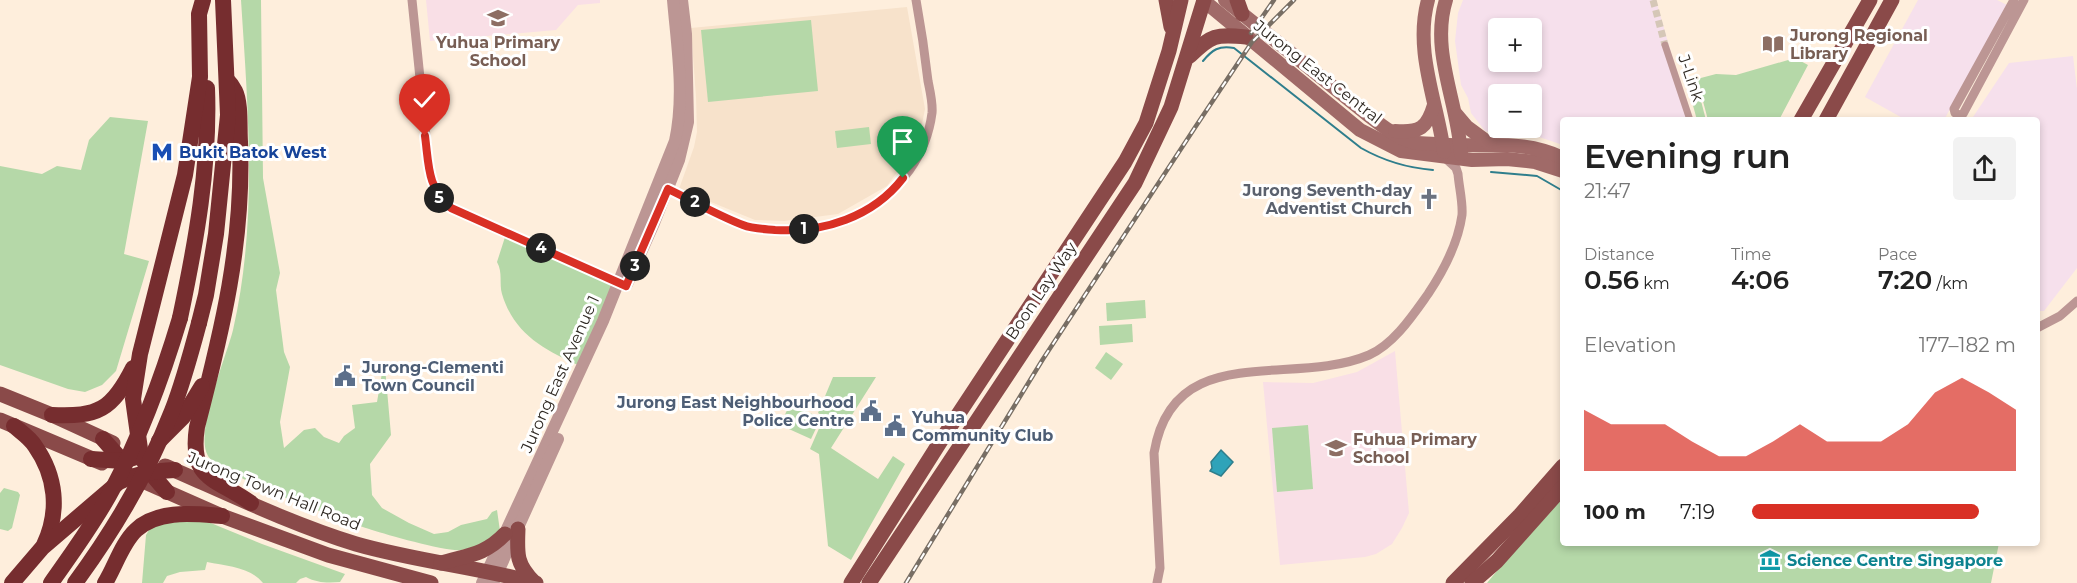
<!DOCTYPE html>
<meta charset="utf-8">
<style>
body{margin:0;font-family:Montserrat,sans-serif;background:#f2f2f2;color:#222;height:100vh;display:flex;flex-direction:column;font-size:22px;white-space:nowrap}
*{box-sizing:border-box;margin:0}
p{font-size:20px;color:#767676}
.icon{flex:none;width:33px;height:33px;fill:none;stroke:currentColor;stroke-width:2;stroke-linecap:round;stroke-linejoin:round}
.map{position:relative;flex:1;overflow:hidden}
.sheet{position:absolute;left:1560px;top:117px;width:480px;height:429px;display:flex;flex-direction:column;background:#fff;border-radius:6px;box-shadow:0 3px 9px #0003}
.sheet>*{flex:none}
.buttons{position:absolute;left:1488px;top:18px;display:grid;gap:12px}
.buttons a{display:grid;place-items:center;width:54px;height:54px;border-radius:6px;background:#fff;box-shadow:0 3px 9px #0003;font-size:30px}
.pin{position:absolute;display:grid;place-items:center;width:51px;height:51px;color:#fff;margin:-62px -26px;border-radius:50% 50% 50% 0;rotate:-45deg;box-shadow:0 0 6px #0007}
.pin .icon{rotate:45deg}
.km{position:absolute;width:30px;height:30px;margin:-15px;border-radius:50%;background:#222;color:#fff;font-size:16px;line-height:30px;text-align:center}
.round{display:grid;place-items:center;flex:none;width:63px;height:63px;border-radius:6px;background:#f2f2f2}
.summary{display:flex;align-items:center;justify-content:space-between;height:102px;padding:0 24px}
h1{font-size:33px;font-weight:600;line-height:45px}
.figures{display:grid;grid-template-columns:repeat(3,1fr);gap:9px;height:102px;padding:6px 24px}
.figures div{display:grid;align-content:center}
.figures b{font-size:26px;font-weight:600}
.figures small{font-size:16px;font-weight:400}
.figures p{font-size:16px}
.chart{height:168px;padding:12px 24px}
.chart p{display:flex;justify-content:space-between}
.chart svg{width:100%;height:108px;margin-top:6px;fill:#d93025;opacity:.7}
ul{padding:0 24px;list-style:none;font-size:20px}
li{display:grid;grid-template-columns:96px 72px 1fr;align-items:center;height:45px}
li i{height:15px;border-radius:8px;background:#d93025}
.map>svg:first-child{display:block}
</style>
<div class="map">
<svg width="2077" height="583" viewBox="0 0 2077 583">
<rect width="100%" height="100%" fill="#feeedc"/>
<g fill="#f6e0ec" fill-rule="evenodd">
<path d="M1463,0H1656L1690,120H1563V145L1539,137L1493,134L1485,131L1471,113L1468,98L1461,85L1455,41L1458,13ZM1498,28H1532V62H1498ZM1498,94H1532V128H1498Z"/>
<polygon points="1918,0 1997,0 2007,5 1944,120 1906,120 1865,97"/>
<polygon points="2073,56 2077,89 2077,268 2044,311 2037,311 2037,120 1971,120 2009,63"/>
</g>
<polygon fill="#f7e2cb" points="907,7 925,109 918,144 887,186 838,214 784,221 755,220 679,189 694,147 697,132 696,97 691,28"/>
<g fill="#f9dfe6">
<polygon points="426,0 600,0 600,3 578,5 556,30 430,41"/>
<polygon points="1395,351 1409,513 1402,528 1392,544 1376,554 1365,557 1280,565 1263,382 1313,383 1357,372"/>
</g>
<g fill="#b5d8a8">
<path d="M241,0H261L263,178L280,273L276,290L284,352L290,367L280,422L284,448L304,430L315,428L324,437L339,443L344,436L355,428L352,405L377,402L383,367H385L391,435L370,464L372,495L382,508L409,523L434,534L448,532L461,525L487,519L492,512L497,510L500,531C489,542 477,548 461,550C447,552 388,535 372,530C346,522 219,475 208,456C194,432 226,358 233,330C258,221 248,110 241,0Z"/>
<polygon points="811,20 818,91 708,102 701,30"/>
<polygon points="1795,58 1808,65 1779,120 1708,120 1697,79 1716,74 1736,75"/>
<polygon points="1695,78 1706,120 1697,120 1686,80"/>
<polygon points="110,117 148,121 124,254 149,261 116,371 102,385 85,392 68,389 0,365 0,166 42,174 57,166 81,170 89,140"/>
<polygon points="869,127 871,144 837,148 835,131"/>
<path d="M506,234L619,283L580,366C544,350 514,334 502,294C499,283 503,273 497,262Z"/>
<polygon points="1145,300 1146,318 1107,321 1106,303"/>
<polygon points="1132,324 1133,342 1100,345 1099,326"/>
<polygon points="1106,352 1123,364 1111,380 1095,368"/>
<polygon points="833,377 876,377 831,448 878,479 893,456 905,464 851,560 828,546 819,454 810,449 824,417 818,413"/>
<polygon points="790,404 821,418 811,439 780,425"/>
<polygon points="1308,425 1313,489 1277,492 1272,428"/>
<polygon points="4,488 18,492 20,495 12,528 8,531 0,529 0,493"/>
<polygon points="1563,491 1563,543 1999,543 1991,583 1487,583"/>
<path d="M201,519L262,544L345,574L340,582C328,583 317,583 306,577L300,579L296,583H263C250,567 227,566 207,562L205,570L180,572L167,576L163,583H142L146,535L152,525Z"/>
</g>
<polygon fill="#2fa3b9" stroke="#2f7e8c" stroke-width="1.5" points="1221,450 1233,462 1221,476 1210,471 1212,468 1211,462"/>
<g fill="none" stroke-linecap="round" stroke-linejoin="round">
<g stroke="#2f7e8c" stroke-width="2">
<path d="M1203,61C1212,50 1219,45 1234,48L1361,148C1384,161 1408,168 1433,170"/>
<polyline points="1491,172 1537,176 1563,191"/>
</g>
<polyline stroke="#d5c7b7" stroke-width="7" stroke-dasharray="7 3.5" stroke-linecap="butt" points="1653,0 1665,45"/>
<polyline stroke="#bc9694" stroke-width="7" points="1665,45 1690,120"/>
<g stroke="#bc9694" stroke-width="9">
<path d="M412,0L429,166C435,198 444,205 473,219L624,285"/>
<polyline points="2014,0 1954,109 1955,113 1959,115 1963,114 2024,0"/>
<path d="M664,187C683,196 702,205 721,215C729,218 738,224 746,226C826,248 921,199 932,113C933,103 930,91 928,81C925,54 921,27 916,0"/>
<polyline points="2037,328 2060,316 2077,301"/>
<path d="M1157,583L1160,568L1154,453C1173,338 1292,388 1369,355C1394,344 1413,315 1428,294C1444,270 1458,244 1462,215C1463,202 1459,187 1458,174L1456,168L1444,157"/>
</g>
<g stroke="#bc9694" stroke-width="12">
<polyline points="627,284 654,223 679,160 688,122 686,34 682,0"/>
<path d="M482,583L603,321L675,141C685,95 677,47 673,0"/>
<polyline points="493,583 558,439"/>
</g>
<g stroke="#a06a68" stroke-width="14">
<polyline points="1203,0 1360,130 1401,151 1472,160 1507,159 1535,162 1563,171"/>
<path d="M1225,0L1368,115C1381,125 1396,137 1412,142C1419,144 1428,143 1435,144C1481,149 1518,137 1563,158"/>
<path d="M1428,0C1414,51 1437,101 1444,152"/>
<path d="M1446,0C1430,51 1458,102 1461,154"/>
<polyline points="1456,114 1467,127 1490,144"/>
<path d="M1395,131C1420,133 1427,128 1434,105"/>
</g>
<g stroke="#8a4a49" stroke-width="15">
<polyline points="1166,0 1171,27"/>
<polyline points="1237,0 1242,14"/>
<path d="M1190,56C1211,35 1216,34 1246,37"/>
<polyline points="1801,120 1870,0"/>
<polyline points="1826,120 1892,0"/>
<polyline points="0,394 52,415 113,443"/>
<polyline points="0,420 102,463"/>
<path d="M165,466C227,493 291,524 356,544C415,561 477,567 536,583"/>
<polyline points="129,475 222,516 328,555 431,583"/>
<path d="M518,529C517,554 516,564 534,582"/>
<path d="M441,563C468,555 485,555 505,534"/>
<polyline points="851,583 942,439 1125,162 1146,123 1169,51 1181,0"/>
<polyline points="869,583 1135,183 1171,107 1204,0"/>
<polyline points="1453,583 1520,515 1563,466"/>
<polyline points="1472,583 1497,561 1563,487"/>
</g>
<g stroke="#762d2f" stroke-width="16">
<path d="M227,80C230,83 233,87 235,91C241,103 239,128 240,142C244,242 222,331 197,427C189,480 214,477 251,503"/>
<path d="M180,318C196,242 210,166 207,88"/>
<polyline points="199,323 206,295 216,234 228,115 223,0"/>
<path d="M52,415C98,417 112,410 133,368"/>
<path d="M14,426C21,432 30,438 35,446C56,476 60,511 44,545"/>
<polyline points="103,439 125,464"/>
<polyline points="159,441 183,417 202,386"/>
<polyline points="91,459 123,461 139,456"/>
<polyline points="167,492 150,472 141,456 133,399 140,354 185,175 200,77 199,14 203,0"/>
<path d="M12,583L42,548L119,482C137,473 155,471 175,470"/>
<path d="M105,583C115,567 122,543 136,530C158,509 195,514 222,516"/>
</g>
<defs>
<g id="rail">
<polyline points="1251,33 1274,0"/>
<polyline points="906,583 1043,359 1194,129 1252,42 1294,0"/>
</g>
</defs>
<use href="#rail" stroke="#786e64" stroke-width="4.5"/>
<use href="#rail" stroke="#fff" stroke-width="2" stroke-dasharray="7" stroke-linecap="butt"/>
<g stroke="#762d2f" stroke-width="16">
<path d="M51,583C72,553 95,522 112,490C141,435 162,378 180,318"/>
<path d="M75,583C114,530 148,473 172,411C183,383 191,353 199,323"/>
</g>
</g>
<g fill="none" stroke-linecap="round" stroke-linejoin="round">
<defs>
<path id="route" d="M425,136C429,166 427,187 451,208L626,286L668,189C693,201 717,215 743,225C753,229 765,229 775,230C823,233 873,217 903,178"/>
</defs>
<use href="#route" stroke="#fff" stroke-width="12"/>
<use href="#route" stroke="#d93025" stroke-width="8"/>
</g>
<defs>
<symbol id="school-bare" viewBox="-9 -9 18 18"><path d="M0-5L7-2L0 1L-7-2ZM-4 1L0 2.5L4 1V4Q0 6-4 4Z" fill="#8d6e63" stroke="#fff" stroke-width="2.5" paint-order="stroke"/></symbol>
<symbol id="library-bare" viewBox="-9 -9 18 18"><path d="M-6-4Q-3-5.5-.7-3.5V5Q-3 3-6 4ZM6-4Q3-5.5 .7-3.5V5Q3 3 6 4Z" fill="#8d6e63" stroke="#fff" stroke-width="2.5" paint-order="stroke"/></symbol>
<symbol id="metro-bare" viewBox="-9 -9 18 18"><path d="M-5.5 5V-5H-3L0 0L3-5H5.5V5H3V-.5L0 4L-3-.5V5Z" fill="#1a4fb4" stroke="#fff" stroke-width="2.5" paint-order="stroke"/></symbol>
<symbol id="church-bare" viewBox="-9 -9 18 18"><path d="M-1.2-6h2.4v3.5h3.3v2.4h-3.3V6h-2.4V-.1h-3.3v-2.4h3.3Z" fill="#6b7280" stroke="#fff" stroke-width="2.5" paint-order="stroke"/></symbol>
<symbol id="civic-bare" viewBox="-9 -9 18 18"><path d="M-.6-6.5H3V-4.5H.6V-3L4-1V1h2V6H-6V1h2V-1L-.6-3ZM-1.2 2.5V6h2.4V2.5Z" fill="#5c6f8a" stroke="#fff" stroke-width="2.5" paint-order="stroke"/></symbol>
<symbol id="museum-bare" viewBox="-9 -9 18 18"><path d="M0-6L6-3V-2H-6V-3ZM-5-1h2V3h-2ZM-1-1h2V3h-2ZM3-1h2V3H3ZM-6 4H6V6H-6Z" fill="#0f9aa8" stroke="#fff" stroke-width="2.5" paint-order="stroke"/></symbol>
</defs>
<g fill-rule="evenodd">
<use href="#school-bare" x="483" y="3" width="30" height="30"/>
<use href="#library-bare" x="1758" y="29" width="30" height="30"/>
<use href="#metro-bare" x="147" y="137" width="30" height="30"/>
<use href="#church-bare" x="1414" y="184" width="30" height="30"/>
<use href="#civic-bare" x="330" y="361" width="30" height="30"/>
<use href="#civic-bare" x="856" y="396" width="30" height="30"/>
<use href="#civic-bare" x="880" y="411" width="30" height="30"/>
<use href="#school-bare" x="1321" y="433" width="30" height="30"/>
<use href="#museum-bare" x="1755" y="545" width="30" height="30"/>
</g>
<g text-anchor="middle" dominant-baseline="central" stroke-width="6" stroke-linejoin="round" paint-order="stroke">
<g font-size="16" font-weight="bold" fill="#785e54" stroke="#fff" text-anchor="start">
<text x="1790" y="35">Jurong Regional<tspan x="1790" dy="18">Library</tspan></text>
<text x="498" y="42" text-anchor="middle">Yuhua Primary<tspan x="498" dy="18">School</tspan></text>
<text x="1353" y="439">Fuhua Primary<tspan x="1353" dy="18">School</tspan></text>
</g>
<g font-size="16" fill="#2f2923" stroke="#fff">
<text transform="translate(1318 72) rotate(38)">Jurong East Central</text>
<text transform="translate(1691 78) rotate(71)">J-Link</text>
<text transform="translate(1041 291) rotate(-56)">Boon Lay Way</text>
<text transform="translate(560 374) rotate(-66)">Jurong East Avenue 1</text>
<text transform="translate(274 491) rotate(22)">Jurong Town Hall Road</text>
</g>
<g font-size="16" font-weight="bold" fill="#164399" stroke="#fff" text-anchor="start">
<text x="179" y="152">Bukit Batok West</text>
</g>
<g font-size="16" font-weight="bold" fill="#5b616d" stroke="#fff" text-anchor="end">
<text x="1412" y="190">Jurong Seventh-day<tspan x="1412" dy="18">Adventist Church</tspan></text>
</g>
<g font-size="16" font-weight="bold" fill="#4e5e75" stroke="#fff" text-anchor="start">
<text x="362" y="367">Jurong-Clementi<tspan x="362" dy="18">Town Council</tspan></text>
<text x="854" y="402" text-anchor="end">Jurong East Neighbourhood<tspan x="854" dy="18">Police Centre</tspan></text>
<text x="912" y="417">Yuhua<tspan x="912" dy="18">Community Club</tspan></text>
</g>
<g font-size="16" font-weight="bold" fill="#0d838f" stroke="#fff" text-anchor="start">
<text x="1787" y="560">Science Centre Singapore</text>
</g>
</g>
</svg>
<div class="buttons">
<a>+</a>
<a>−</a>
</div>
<div class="pin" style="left:903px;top:178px;background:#1e9e55"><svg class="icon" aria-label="arrive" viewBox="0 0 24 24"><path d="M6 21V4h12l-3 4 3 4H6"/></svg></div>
<div class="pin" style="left:425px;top:136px;background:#d93025"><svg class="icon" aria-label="check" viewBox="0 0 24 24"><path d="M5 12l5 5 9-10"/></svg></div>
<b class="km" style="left:804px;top:229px">1</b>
<b class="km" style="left:695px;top:202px">2</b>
<b class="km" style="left:635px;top:266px">3</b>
<b class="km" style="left:541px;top:248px">4</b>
<b class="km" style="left:439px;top:198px">5</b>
<section class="sheet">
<div class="summary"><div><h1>Evening run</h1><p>21:47</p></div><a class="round"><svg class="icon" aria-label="share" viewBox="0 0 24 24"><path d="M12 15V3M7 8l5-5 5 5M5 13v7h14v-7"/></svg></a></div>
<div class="figures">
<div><p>Distance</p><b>0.56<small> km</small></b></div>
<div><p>Time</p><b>4:06</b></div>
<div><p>Pace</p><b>7:20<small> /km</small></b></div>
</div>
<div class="chart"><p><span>Elevation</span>177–182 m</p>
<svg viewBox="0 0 160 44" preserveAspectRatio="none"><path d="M0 44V19L10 25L20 25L30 25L40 32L50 38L60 38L70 32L80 25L90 32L100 32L110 32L120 25L130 12L140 6L150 12L160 19V44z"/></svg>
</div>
<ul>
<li><b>100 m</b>7:19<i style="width:86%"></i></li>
</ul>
</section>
</div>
